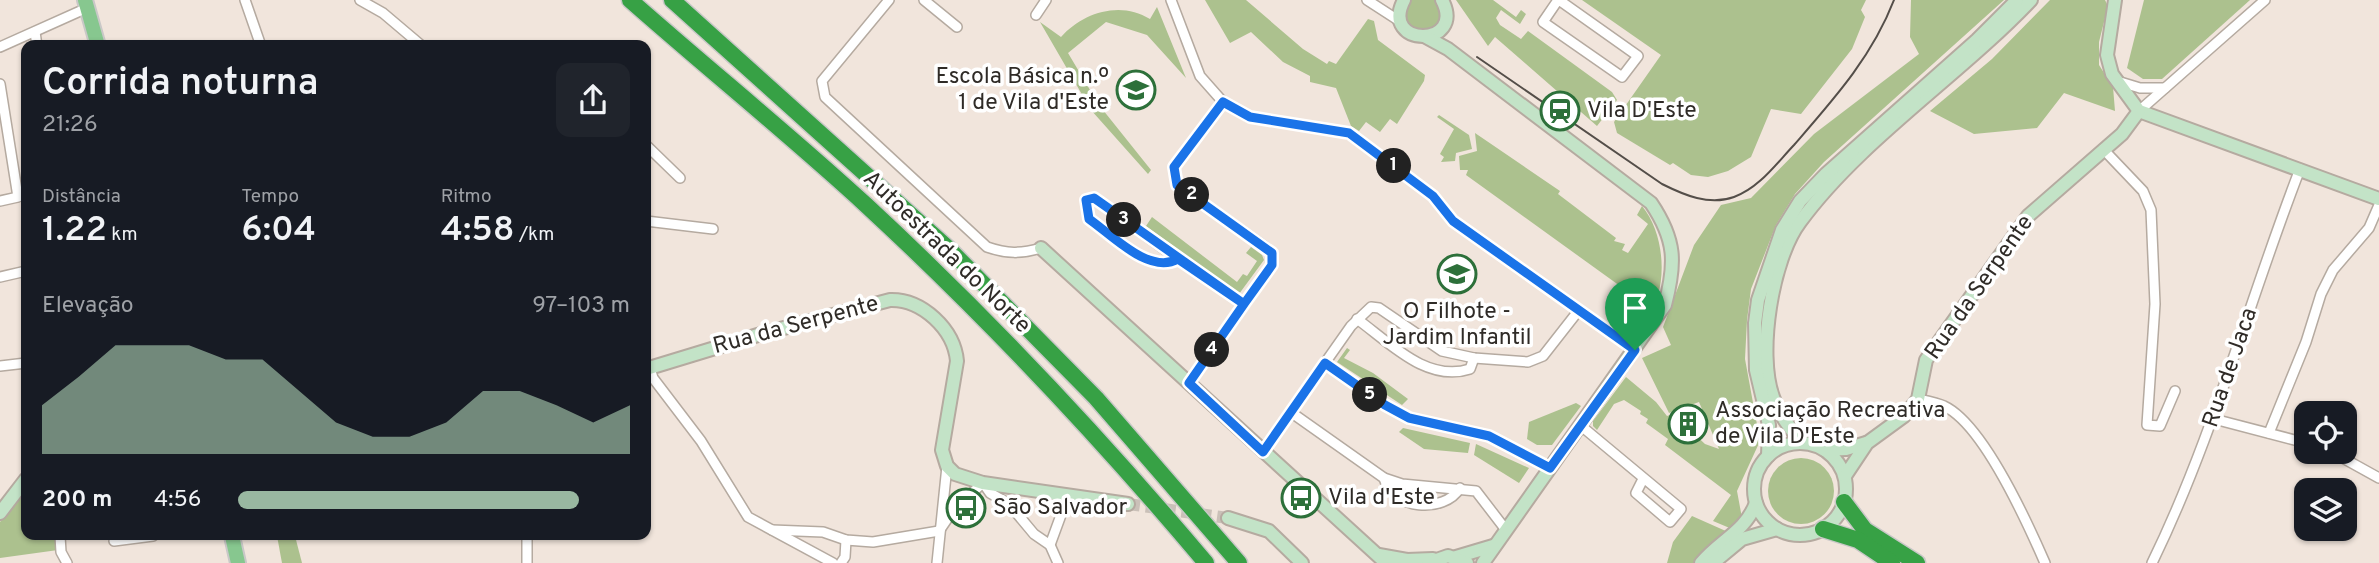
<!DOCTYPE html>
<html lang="pt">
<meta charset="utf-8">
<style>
body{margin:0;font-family:Overpass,sans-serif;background:#20242c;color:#f1f3f6;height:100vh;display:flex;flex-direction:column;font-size:26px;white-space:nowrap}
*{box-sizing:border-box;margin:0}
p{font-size:23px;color:#9ea1a6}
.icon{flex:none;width:38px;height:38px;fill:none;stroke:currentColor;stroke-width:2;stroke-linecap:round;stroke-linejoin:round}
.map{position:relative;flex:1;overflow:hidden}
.sheet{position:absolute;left:21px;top:40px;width:630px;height:500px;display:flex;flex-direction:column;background:#171b24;border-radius:14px;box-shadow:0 2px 5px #0004}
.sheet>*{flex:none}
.controls{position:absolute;left:2294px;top:401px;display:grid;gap:14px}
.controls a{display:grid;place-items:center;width:63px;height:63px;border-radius:14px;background:#171b24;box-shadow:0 2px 5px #0004;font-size:35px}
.pin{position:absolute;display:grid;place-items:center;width:60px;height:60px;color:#fff;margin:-72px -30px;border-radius:50% 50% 50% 0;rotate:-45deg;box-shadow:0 0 7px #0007}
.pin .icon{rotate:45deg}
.km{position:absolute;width:35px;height:35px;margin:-18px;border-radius:50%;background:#222;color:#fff;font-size:19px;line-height:35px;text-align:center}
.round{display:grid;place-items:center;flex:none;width:74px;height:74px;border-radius:14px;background:#20242c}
.headline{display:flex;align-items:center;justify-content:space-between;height:119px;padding:0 21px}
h1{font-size:38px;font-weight:600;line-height:52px}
.stats{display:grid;grid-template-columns:repeat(3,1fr);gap:10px;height:119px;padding:7px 21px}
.stats div{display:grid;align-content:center}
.stats b{font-size:35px;font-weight:600}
.stats small{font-size:19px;font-weight:400}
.stats p{font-size:19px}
.chart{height:196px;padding:14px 21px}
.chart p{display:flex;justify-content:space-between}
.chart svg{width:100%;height:126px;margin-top:7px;fill:#99b8a1;opacity:.7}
ul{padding:0 21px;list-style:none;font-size:23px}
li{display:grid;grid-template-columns:112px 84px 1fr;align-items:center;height:52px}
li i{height:18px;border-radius:9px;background:#99b8a1}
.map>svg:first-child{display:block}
</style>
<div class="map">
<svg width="2379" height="563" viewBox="0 0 2379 563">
<rect width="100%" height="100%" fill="#f1e5dc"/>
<g fill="#acc18e">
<polygon points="1205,0 1246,0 1303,49 1327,64 1329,61 1336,64 1368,19 1374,21 1378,40 1425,75 1424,81 1397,124 1390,119 1380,132 1366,122 1359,131 1351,126 1336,88 1310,82 1310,76 1283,62 1251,32 1230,43"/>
<polygon points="1409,0 1437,0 1441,22 1426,33 1408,27 1404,8"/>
<polygon points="1456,0 1493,0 1516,17 1521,10 1526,14 1520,24 1501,10 1496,18 1500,25 1521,39 1528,31 1612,92 1617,100 1597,126 1495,37 1488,46"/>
<polygon points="1582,0 1866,0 1861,10 1865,17 1852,49 1801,114 1771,109 1751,157 1728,171 1708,177 1691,175 1673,163 1670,165 1617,133 1614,122 1661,55"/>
<polygon points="1911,0 2004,0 1824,162 1795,194 1776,225 1751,289 1747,320 1745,359 1760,441 1737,491 1742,518 1732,529 1713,521 1731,495 1665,445 1668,439 1646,423 1648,419 1640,414 1641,411 1624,400 1614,404 1597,430 1593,426 1593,421 1626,377 1656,402 1667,416 1673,414 1705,444 1719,449 1699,402 1669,413 1642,358 1671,345 1663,327 1694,245 1721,205 1751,198 1814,134 1919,54 1910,37"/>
<polygon points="2050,0 2105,0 2108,6 2099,42 2099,65 2113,87 2115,111 2064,93 2037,128 1974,134 1930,111 1992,59"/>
<polygon points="2144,0 2250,0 2162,79 2143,79 2127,68"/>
<path d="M1157,7L1186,78L1147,35L1106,22L1068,53L1099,105L1151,170L1148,174L1091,110L1040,22L1061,37C1082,13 1120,0 1150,19Z"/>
<polygon points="1439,115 1469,135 1472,149 1456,153 1455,161 1441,162 1444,157 1440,154 1454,129 1437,117"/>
<path d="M1475,133L1560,191L1558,194L1616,238L1614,241L1625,244L1622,250L1628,253L1648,224L1637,215L1642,206C1661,229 1666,267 1658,295C1655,308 1644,321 1637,333L1633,331L1642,318L1645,304L1466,175L1468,170H1460L1459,156L1477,151Z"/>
<polygon points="1152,217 1237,282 1243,274 1247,276 1257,261 1246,253 1251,247 1262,255 1264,260 1239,294 1146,226"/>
<polygon points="1347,348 1350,350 1344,358 1373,373 1408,399 1402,405 1337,362"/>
<polygon points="1576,403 1581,406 1552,445 1537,445 1527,439 1529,422"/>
<polygon points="1403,428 1470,443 1468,453 1424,449 1399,432"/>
<polygon points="1476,444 1529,468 1519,483 1474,455"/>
<circle cx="1801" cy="491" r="33"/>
<polygon points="26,489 26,536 58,536 58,550 0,558 0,522"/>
<polygon points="1692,516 1728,532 1695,563 1667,563 1673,542"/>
<polygon points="277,536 295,536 302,563 282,563"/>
</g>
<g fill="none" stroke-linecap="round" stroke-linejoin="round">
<polyline stroke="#cac0b8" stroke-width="12" stroke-dasharray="12 6" stroke-linecap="butt" points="1128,504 1228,518"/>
<defs>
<g id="street">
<polyline points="245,0 261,46"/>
<polyline points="360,0 383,13 422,46"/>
<path d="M889,0L822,81L825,97L987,247C1007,254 1021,254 1041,248"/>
<polyline points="924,0 957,27"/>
<polyline points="1171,0 1200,76 1223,102 1249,117 1348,133 1433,196 1453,221 1635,350"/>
<polyline points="1367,0 1401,22"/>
<polyline points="1558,0 1543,22 1622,77 1638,56 1559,0"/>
<polyline points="1036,15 1046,0"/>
<polyline points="35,32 37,46"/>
<polyline points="0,47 87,8"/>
<polyline points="2117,81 2140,88 2165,88"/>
<polyline points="0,84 18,197 0,201"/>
<polyline points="2139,111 2265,0"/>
<polyline points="646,145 680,178"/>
<polyline points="2103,149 2143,191 2151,210 2155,304 2147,425 2160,426 2175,391"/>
<polyline points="646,221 713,229"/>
<path d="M1178,259L1094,198L1086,200L1089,219C1112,235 1149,275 1178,259L1244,304"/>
<polyline points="0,277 26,271"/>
<path d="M1357,319C1390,343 1427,383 1470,369L1474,358"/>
<polyline points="1325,363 1385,405 1409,418 1489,436 1550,468"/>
<polyline points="0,366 26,363"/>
<polyline points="650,368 653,378 701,441 748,517 833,563"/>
<polyline points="1189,383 1272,265 1272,253 1265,247 1177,185 1174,167 1223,102"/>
<path d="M1918,399C1927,401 1937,403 1944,406C1983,424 2028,524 2045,563"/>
<polyline points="1292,413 1384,478 1402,484 1476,491 1506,530"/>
<polyline points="2214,419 2306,443"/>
<polyline points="1580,425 1681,509 1670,522 1636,493 1643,479"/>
<polyline points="2269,433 2306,342 2321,294 2333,270 2369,228 2379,205"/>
<polyline points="1263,451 1351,326 1371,307 1379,308 1442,351 1474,358 1528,362 1543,356 1579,310"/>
<polyline points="2332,452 2379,478"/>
<path d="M1384,478C1392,510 1444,514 1460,488"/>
<polyline points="772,530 823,532 846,540 873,542 939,531"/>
<polyline points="939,531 954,509 983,483 990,493 1009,504 1034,534 1050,545 1058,563"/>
<polyline points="60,536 61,552 67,563"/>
<polyline points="527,536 527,563"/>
<polyline points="114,541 153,536"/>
<polyline points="1050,545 1068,496"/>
<polyline points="841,563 845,557 846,540"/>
<polyline points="937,563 947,466"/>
<path d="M2152,563C2214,436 2249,300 2300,169"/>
</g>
<g id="secondary">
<path d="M1404,0C1379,48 1467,48 1442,0"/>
<polyline points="2115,0 2107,55 2112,74 2139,111 2379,199"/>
<path d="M1426,37L1448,49L1651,203C1676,240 1676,263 1665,305L1483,563"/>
<polyline points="1041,248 1386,563"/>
<path d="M646,369L761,334L890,300C922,299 954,329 957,361L942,450L947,466L955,474L983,483L1128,504"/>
<path d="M1801,442C1790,428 1779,414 1773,397C1757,354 1772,259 1800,222C1859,141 1960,75 2031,0"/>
<circle cx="1800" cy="489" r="46"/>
<polyline points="1825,450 1846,449 1866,443"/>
<polyline points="1768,456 1769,425 1756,370 1755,323 1758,300 1782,230 1800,201 1826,174 1977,40 2017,0"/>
<polyline points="1845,476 1867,443 1904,416 1918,399 1926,360 2028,216 2122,134 2139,111"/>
<polyline points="0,513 26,479"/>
<polyline points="1228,518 1269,531 1302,563"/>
<polyline points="1379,555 1407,560 1433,559"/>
<polyline points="1456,557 1493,546"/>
<polyline points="1428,563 1448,556 1467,563"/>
<path d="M1701,563C1720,540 1745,532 1756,503"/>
<polyline points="1713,563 1742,539 1777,529"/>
</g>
<g id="primary">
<polyline points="85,0 98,46"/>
<polyline points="232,536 238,563"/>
</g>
<g id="highway">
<path d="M630,0C708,69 790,135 866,205C987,317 1100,437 1206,563"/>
<polyline points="672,0 950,250 1096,398 1239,563"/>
<polyline points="1844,502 1865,530 1917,563"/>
<polyline points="1823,529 1858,540 1892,563"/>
</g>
</defs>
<use href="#street" stroke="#b5aaa0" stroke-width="12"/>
<use href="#secondary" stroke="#b5aaa0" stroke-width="16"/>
<use href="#primary" stroke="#c9c8c7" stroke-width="18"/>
<use href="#highway" stroke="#c9c8c7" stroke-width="19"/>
<use href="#street" stroke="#fff" stroke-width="9"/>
<use href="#secondary" stroke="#c3e3c7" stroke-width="12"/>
<use href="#primary" stroke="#87c78f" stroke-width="14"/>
<use href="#highway" stroke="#37a145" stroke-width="16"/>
<path stroke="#544e49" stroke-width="2" d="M1477,57L1662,184C1684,195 1709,206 1734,197C1759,188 1776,164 1794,145C1834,99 1872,57 1894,0"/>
</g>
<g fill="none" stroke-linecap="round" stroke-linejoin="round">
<defs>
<path id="route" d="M1635,350L1453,221L1433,196L1349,133L1250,117L1223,102L1174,167L1177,185L1272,253V265L1244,304L1094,198L1086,200L1089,219C1112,235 1149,275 1178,259L1244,304L1189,383L1263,452L1325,363L1385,405L1409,418L1489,436L1550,468L1635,350"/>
</defs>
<use href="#route" stroke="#fff" stroke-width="14"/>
<use href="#route" stroke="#1a73e8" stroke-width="9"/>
</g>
<defs>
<symbol id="school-ring" viewBox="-11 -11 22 22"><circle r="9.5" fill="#fff" stroke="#2d703a" stroke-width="1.5"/><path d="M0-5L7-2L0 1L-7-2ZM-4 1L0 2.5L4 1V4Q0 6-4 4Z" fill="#2d703a"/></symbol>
<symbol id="station-ring" viewBox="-11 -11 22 22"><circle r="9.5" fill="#fff" stroke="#2d703a" stroke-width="1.5"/><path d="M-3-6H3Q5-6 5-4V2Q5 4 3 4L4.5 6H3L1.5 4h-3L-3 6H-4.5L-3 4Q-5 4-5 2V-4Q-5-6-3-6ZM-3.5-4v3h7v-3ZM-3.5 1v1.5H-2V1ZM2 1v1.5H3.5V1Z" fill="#2d703a"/></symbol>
<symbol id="building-ring" viewBox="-11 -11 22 22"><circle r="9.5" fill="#fff" stroke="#2d703a" stroke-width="1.5"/><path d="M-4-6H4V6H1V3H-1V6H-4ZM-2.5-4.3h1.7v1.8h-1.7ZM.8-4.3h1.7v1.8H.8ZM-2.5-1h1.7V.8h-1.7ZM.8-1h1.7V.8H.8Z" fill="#2d703a"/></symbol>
<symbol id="bus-ring" viewBox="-11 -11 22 22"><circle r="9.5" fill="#fff" stroke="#2d703a" stroke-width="1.5"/><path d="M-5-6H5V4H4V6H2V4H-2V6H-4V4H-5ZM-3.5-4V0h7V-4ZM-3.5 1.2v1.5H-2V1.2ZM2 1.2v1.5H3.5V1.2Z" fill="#2d703a"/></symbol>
</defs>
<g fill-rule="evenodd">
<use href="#school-ring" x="1114" y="68" width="44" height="44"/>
<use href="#station-ring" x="1538" y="89" width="44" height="44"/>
<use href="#school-ring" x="1435" y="252" width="44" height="44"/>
<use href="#building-ring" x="1666" y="402" width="44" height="44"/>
<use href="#bus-ring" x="1279" y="476" width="44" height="44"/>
<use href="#bus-ring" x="944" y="486" width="44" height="44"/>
</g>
<g text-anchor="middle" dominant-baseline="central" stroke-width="7" stroke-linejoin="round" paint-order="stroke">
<g font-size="23" fill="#2f2b27" stroke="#fff" text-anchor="start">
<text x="1109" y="77" text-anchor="end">Escola Básica n.º<tspan x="1109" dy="26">1 de Vila d'Este</tspan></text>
<text x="1587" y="111">Vila D'Este</text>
<text x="1457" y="312" text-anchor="middle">O Filhote -<tspan x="1457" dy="26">Jardim Infantil</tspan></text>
<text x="1715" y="411">Associação Recreativa<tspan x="1715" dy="26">de Vila D'Este</tspan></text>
<text x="1328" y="498">Vila d'Este</text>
<text x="993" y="508">São Salvador</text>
</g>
<g font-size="23" fill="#2f2b27" stroke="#fff">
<text transform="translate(946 253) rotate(44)">Autoestrada do Norte</text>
<text transform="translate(1980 288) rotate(-55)">Rua da Serpente</text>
<text transform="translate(796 326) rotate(-15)">Rua da Serpente</text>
<text transform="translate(2231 368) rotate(-71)">Rua de Jaca</text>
</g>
</g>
</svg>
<div class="controls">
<a><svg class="icon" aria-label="locate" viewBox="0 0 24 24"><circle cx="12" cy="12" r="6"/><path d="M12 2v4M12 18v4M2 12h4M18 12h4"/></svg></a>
<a><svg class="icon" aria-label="layers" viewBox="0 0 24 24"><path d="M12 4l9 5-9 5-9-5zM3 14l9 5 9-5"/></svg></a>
</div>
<div class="pin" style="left:1635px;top:350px;background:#1e9e55"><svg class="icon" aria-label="arrive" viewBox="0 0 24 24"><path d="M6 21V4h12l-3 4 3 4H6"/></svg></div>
<b class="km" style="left:1394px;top:166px">1</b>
<b class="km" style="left:1192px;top:195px">2</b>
<b class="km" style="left:1124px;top:220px">3</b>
<b class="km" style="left:1212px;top:350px">4</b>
<b class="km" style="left:1370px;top:395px">5</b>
<section class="sheet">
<div class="headline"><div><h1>Corrida noturna</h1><p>21:26</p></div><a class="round"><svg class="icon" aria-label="share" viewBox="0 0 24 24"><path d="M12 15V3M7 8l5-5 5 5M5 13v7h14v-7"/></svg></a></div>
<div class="stats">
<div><p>Distância</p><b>1.22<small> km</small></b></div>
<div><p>Tempo</p><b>6:04</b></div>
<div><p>Ritmo</p><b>4:58<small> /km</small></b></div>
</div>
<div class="chart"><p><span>Elevação</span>97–103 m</p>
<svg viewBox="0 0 160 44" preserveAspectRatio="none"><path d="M0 44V27L10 17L20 6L30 6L40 6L50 11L60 11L70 22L80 33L90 38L100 38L110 33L120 22L130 22L140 27L150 33L160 27V44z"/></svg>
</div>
<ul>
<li><b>200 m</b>4:56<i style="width:87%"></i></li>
</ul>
</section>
</div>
